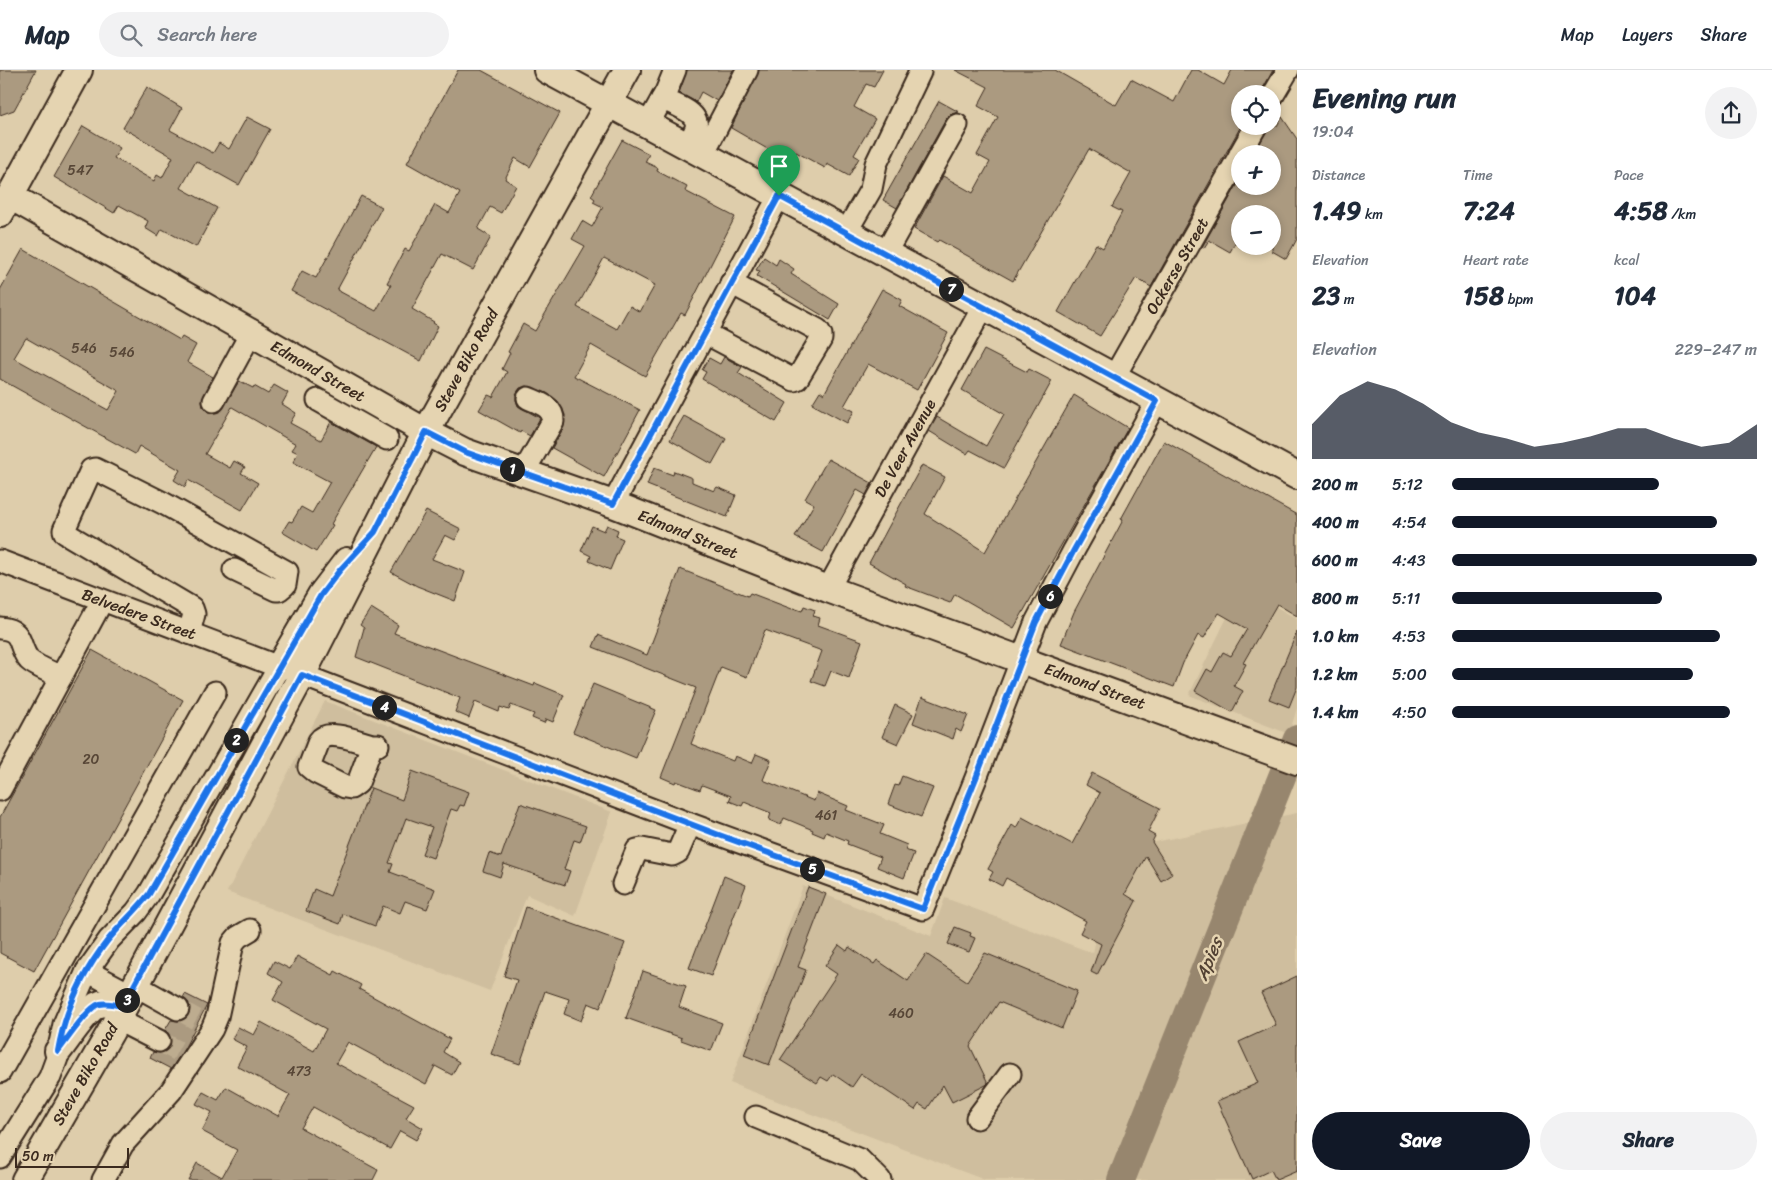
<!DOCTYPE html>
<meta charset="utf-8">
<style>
body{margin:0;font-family:Sriracha,sans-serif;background:#f2f2f3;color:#1f2937;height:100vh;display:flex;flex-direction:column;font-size:19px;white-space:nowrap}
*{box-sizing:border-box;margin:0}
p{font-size:16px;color:#747a83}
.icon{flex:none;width:28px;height:28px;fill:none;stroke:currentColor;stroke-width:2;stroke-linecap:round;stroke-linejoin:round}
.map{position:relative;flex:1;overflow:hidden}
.side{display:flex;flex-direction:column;background:#fff;width:475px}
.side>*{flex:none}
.fabs{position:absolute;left:1231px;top:15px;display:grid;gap:10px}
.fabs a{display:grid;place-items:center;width:50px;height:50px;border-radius:50%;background:#fff;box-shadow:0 2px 8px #0003;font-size:25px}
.scale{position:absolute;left:15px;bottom:12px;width:114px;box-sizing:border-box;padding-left:5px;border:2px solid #3b2a1e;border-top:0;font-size:14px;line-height:18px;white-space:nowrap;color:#3b2a1e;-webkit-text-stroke:4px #e5d4b1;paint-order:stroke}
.pin{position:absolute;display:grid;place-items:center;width:42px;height:42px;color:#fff;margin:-51px -21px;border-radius:50% 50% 50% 0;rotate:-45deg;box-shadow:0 0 5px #0007}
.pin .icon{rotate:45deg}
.km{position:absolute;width:25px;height:25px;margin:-12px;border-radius:50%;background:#222;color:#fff;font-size:14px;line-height:25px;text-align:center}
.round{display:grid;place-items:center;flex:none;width:52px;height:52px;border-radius:26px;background:#f2f2f3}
.overview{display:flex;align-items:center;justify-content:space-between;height:85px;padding:0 15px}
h1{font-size:28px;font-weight:700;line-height:38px}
.stats{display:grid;grid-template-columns:repeat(3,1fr);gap:8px;height:85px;padding:5px 15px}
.stats div{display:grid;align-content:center}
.stats b{font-size:25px;font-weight:700}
.stats small{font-size:14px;font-weight:400}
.stats p{font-size:14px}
.chart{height:140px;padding:10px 15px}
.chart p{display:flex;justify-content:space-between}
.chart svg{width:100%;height:90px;margin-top:5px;fill:#111827;opacity:.7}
.button{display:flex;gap:10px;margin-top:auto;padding:10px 15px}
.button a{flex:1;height:58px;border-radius:30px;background:#111827;color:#fff;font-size:20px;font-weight:700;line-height:58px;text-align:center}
.button a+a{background:#f2f2f3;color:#1f2937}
ul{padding:0 15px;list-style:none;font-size:16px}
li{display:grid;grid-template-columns:80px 60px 1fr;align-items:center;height:38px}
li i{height:12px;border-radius:6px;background:#111827}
header{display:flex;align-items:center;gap:30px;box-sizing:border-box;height:70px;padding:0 25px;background:#fff;border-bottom:1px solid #e0e1e3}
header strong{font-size:24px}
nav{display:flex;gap:28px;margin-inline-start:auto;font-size:18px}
.search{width:350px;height:45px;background:#f2f2f3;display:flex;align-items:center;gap:12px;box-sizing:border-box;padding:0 18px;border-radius:28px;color:#747a83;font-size:19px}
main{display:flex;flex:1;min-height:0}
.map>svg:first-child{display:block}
</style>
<header>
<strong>Map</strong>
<div class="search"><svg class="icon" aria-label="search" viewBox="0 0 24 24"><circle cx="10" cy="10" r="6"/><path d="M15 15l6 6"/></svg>Search here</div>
<nav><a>Map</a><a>Layers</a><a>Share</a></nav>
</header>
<main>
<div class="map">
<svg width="1297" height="1110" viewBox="0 0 1297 1110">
<rect width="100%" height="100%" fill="#decdab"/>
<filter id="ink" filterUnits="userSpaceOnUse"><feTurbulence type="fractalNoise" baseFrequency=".02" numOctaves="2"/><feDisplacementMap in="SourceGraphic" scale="10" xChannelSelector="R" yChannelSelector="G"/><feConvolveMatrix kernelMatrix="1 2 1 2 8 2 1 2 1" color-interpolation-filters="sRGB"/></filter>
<g filter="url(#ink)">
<g fill="#cfbe9e">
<polygon points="1242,517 1297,549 1297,638 1289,664 1189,625"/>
<polygon points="325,631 612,742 575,846 527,825 490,921 227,822"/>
<polygon points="1297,743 1297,1110 985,1110 730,1013 803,816 931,866 945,828 1093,883 1115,780"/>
</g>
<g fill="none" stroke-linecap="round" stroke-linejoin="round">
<polyline stroke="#97866e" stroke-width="28" points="1121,1110 1297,669"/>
</g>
<g fill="#ab9a80" stroke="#3b2a1e" fill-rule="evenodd">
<polygon points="0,0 36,0 14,40 0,45"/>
<polygon points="458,0 481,0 560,43 530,97 515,88 505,109 516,116 501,143 490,137 478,159 491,167 473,200 442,184 412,239 434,252 433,253 438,256 421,291 291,221 302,201 316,208 361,126 382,137 337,220 376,241 391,215 387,213 405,179 409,181 435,135 449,143 460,123 407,93"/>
<polygon points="687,0 733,0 717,31 701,22 696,32 679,23"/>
<polygon points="759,0 883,0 874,17 866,14 854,37 875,49 854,85 859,88 849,106 827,94 825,98 796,82 790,92 731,58"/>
<polygon points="955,0 1055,0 1116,35 1131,9 1174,32 1191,0 1198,0 1224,15 1232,0 1273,0 1260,24 1240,24 1241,56 1151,217 1136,208 1100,266 1058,242 1096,174 1103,178 1122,142 1112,137 1131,103 1089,79 1013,211 939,170 937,172 914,159 943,106 973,123 990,92 977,85 998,47 978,36 988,17"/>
<polygon points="147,17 182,38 170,60 213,83 219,73 229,79 247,47 270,59 239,115 196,91 181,118 217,138 196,177 162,159 158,166 145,158 148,151 119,135 114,143 54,107 83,56 120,78 114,88 154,111 157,105 162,108 173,87 123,58"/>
<polygon points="939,31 959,42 951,44 946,49 897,138 883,130"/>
<polygon points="1282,47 1297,69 1297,169 1286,189 1272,181 1272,144 1240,144 1240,164 1230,182 1209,170 1204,178 1202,177 1240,110 1240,116 1272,116 1272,84 1255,84 1268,56 1277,56"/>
<path d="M622,70L649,84L645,92L658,98L657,101L687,117L685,121L735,147L685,245L681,243L645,306L591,275L574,306L640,340L604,407L552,378L564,357L565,345L558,331L547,323L527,316L520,318L516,324V330L518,336L540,348L530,366L521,361L520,363L479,340L488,325L493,327L507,302L502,299L510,283L508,282L523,254L535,261L585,176L572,169L582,151L592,157L603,137L593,132L595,129L591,126ZM604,188L655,215L640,242L630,236L617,259L577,237Z"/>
<path d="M23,179L180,270L182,267L196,275L187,292L213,307L202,331L203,337L208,342L214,343L221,341L239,311L253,318L254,316L268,324L274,315L288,323L282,334L296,343L290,353L321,370L331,352L376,377L331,454L333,455L316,482L282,462L289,451L292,452L301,437L312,443L330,412L293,392L298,383L292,380L296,374L232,337L205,384L230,398L234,391L245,397L241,403L258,413L242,440L188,410L185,417L174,410L180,400L139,376L135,384L0,309V220ZM26,268L119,321L108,340L14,288Z"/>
<polygon points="764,187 776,195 779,189 794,199 791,204 839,234 830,250 757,206 760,201 756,200"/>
<polygon points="882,219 902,230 899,236 948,263 917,320 868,294 844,336 854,341 847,353 812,334 820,321 824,324"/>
<polygon points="984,280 1027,302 1029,299 1052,311 1004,398 970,380 967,384 929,361 937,347 986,376 1004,344 962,320"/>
<polygon points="724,287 742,297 738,303 787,333 776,352 702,309 706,302 702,300 709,288 720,294"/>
<polygon points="1074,325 1128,358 1014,558 955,524 950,533 905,516 906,514 869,493 922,395 945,407 925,444 985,482"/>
<polygon points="684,346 726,369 712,394 670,370"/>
<polygon points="1164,371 1297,445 1297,546 1277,534 1243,593 1246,594 1234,616 1243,621 1232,642 1195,621 1207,599 1212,602 1223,582 1231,586 1247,559 1219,543 1204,568 1198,565 1183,593 1174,617 1061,574 1074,542 1123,450 1121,449"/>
<polygon points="828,389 872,413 866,425 857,420 823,482 795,467 814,434 805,429"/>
<polygon points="654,398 673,405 674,401 692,408 692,412 714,421 717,417 736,425 727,447 647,415"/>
<polygon points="426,441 461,459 455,470 445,465 432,489 465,502 455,531 417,516 391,502"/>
<polygon points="607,455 618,460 616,466 623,469 610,500 589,491 591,486 581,481 592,456 604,461"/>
<polygon points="680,499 748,526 750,523 792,539 793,538 802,541 804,536 815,540 813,546 820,548 818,555 862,571 849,608 831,601 825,616 811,611 822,581 765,560 747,607 721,597 691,674 733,691 735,686 752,693 756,684 771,690 763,710 814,731 817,723 848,736 846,740 884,755 880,764 907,775 905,780 914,783 904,808 877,797 881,787 847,774 848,771 826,762 824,767 812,762 813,760 784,748 781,755 769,750 771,743 744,732 742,736 729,731 731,726 702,715 700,720 676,711 675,713 661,707 696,618 593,577 598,565 647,585"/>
<polygon points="371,538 398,555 394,563 534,616 535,613 564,625 553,652 546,649 544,653 532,648 534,644 511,635 509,640 500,637 499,642 475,632 469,648 455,642 460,628 356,587 364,558 360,555"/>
<polygon points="1297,562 1297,617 1289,637 1269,629"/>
<polygon points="92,580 183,630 34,901 0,883 0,747"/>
<polygon points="593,614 656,640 636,688 573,662"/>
<polygon points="922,627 968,645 961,662 956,659 953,669 913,653"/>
<polygon points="895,635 913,644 898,674 882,667"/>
<polygon points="412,701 469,722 464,736 460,735 457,741 451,739 433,788 422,784 432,757 406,748 389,793 393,794 390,802 435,819 427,839 405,831 400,843 383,836 375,856 343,844 340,854 306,841 314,819 330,826 371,718 402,730"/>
<polygon points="1092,703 1160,738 1148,762 1155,766 1152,772 1172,804 1161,811 1146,786 1125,824 1136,831 1097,905 1091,902 1101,874 1080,863 1086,851 1006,808 1002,816 989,809 993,802 988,799 1012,755 1016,758 1022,747 1072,774 1100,723 1086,715"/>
<polygon points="902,706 933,718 921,747 888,734 895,715 898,716"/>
<polygon points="520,733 586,756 580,772 574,770 564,799 570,801 565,815 504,794 500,807 483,801 489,783 501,787"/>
<polygon points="724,806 746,815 711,906 689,898"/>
<polygon points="808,817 826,824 798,897 806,900 769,995 744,985"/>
<polygon points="526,837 625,873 600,938 588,933 581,951 564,944 569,929 545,921 520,994 491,984 517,910 504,906"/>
<polygon points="955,857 971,863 970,866 975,868 969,882 948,874"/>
<polygon points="839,875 847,881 849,877 874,894 877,890 908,911 926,884 967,911 985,883 1077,921 1062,958 999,932 970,976 988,1013 986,1015 952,1032 943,1015 927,1039 919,1034 915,1040 861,1004 852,1017 833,1004 828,1011 821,1007 817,1013 780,990 837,904 825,896"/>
<polygon points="297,886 333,905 335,901 361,915 359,919 450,969 443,982 459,992 452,1005 435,996 426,1014 348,972 336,993 414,1035 406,1048 423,1058 416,1070 400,1061 390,1079 313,1037 301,1058 378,1100 373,1110 188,1110 197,1093 222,1107 237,1080 202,1061 212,1042 196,1034 203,1022 218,1030 226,1017 278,1046 290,1025 237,996 247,977 232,969 238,957 254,965 261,952 314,981 326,959 273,930 283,912 268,903 274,891 290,899"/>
<polygon points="643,901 686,916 679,937 722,953 711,981 681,970 682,968 626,948"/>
<polygon points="1297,906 1297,1101 1276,1110 1271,1100 1252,1109 1217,1031 1258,1013 1239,972 1276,955 1261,923"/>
<polygon points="185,924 207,935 184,979 171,999 150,988 153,982 160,983 170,977 171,970 165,960 171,950 178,951 184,950 189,945 189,933 183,928"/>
</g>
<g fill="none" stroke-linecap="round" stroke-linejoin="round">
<g stroke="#bdac8f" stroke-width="21" stroke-dasharray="21 11" stroke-linecap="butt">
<polyline points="178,939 199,951"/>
<polyline points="159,971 182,983"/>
</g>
<defs>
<g id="minor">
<polyline points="1272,27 1288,0"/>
<path d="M662,29C673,34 700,42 696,58C694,64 690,70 687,76"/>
<polyline points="648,54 666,22 675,0"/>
<polyline points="703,84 747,0"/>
<polyline points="1240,84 1256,56"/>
<polyline points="846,162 871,119 876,94 920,2"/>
<polyline points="885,184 957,55"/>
<polyline points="705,263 794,310 797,309 821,269 821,265 818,260 731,213"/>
<polyline points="1114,307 1240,85"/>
<polyline points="318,330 387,369"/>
<polyline points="214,331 251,263"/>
<path d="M523,403L553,351C554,337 539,333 528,328"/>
<polyline points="613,434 779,126"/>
<polyline points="0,491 279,597 149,824 136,842 109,870 87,901 64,954 57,988 50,1007 0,1087"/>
<polyline points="828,519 983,237"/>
<path d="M0,558C25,560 17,576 29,590C35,596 53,603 61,607"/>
<polyline points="189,563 194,544 192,538 65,463 64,460 91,400 95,399 163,433 287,502 285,515 279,520 276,520 234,500"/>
<polyline points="302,605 690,754 923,839 976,708 1036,552 1074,480 1157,331"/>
<path d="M372,675L358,713L351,718L345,717L315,702L309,697L319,671C328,658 359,672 372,675H378"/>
<polyline points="0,720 102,531"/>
<polyline points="623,814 637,780 642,779 672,785 678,782 690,754"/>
<polyline points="87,901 130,924"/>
<polyline points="135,915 178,939"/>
<polyline points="116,949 159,971"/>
<polyline points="0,1002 215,622"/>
<polyline points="756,1047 860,1090 880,1110"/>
<polyline points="977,1048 1010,1004"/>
<polyline points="103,1110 123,1074 171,1021 212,959 217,947 233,873 238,867 250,860"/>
</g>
<g id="major">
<polyline points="547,0 1297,406"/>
<polyline points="10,126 426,362 465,382 613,434 828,519 1297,691"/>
<polyline points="0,144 79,0"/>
<polyline points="279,597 321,525 347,491"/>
<path d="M58,981C67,970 88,937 100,934C107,932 116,935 123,937"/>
<polyline points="25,1110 110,963 302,605 426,362 627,0"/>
</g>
</defs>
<use href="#minor" stroke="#3b2a1e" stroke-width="25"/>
<use href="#major" stroke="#3b2a1e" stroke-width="30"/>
<use href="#minor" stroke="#e5d4b1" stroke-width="21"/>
<use href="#major" stroke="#e5d4b1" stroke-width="26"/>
</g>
</g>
<g fill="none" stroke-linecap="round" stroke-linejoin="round" filter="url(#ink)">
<defs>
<path id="route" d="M779,126L1157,331L1074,480L1036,552L976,708L923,839L719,765L302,605L123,936C116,935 107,932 100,934C88,937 67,970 58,981C65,941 83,902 108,870C121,854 136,841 149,824L321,525L340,500L375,462L426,362L465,382L613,434Z"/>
</defs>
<use href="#route" stroke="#fff" stroke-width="10"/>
<use href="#route" stroke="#1a73e8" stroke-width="6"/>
</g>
<g text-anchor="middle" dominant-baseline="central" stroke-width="5" stroke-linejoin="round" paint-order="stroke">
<g font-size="14" fill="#574636">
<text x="80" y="100">547</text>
<text x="84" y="278">546</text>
<text x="122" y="282">546</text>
<text x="91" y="689">20</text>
<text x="826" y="745">461</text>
<text x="901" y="943">460</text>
<text x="299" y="1001">473</text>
</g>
<g font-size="16" fill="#3b2a1e" stroke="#e5d4b1">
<text transform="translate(1177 196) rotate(-60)">Ockerse Street</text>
<text transform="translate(466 290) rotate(-61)">Steve Biko Road</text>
<text transform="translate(318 301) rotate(30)">Edmond Street</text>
<text transform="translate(905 378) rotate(-61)">De Veer Avenue</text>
<text transform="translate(688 464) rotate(22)">Edmond Street</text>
<text transform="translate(139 544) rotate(20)">Belvedere Street</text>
<text transform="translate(1095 616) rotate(20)">Edmond Street</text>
<text transform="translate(85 1004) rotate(-60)">Steve Biko Road</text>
</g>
<g font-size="18" font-style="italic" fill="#524132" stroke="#e5d4b1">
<text transform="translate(1209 889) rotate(-68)">Apies</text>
</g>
</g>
</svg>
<div class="fabs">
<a><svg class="icon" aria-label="locate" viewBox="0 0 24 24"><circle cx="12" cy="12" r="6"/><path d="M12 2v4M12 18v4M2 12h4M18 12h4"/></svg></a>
<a>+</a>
<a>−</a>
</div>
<div class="scale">50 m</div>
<div class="pin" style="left:779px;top:126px;background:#1e9e55"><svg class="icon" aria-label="arrive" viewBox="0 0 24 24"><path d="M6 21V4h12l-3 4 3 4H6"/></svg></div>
<b class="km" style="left:512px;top:399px">1</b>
<b class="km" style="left:236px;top:670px">2</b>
<b class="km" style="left:127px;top:930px">3</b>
<b class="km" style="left:384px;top:637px">4</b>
<b class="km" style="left:812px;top:799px">5</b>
<b class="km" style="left:1050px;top:526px">6</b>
<b class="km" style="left:951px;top:219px">7</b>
</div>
<section class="side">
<div class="overview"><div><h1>Evening run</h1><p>19:04</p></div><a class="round"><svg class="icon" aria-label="share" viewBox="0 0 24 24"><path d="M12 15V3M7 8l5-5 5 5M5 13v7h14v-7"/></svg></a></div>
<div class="stats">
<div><p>Distance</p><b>1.49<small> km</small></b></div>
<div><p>Time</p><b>7:24</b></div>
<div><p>Pace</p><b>4:58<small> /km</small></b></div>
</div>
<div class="stats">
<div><p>Elevation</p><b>23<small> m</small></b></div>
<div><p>Heart rate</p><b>158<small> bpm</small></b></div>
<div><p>kcal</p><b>104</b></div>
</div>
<div class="chart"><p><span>Elevation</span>229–247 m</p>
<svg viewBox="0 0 160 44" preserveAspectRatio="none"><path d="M0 44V27L10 13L20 6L30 10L40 17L50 26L60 31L70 34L80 38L90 36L100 33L110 29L120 29L130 34L140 38L150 36L160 27V44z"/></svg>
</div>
<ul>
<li><b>200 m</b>5:12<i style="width:68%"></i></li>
<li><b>400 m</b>4:54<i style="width:87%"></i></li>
<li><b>600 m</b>4:43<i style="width:100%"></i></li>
<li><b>800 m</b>5:11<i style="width:69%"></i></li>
<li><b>1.0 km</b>4:53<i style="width:88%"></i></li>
<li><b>1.2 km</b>5:00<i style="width:79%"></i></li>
<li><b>1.4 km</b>4:50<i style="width:91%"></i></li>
</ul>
<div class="button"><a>Save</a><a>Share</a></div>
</section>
</main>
